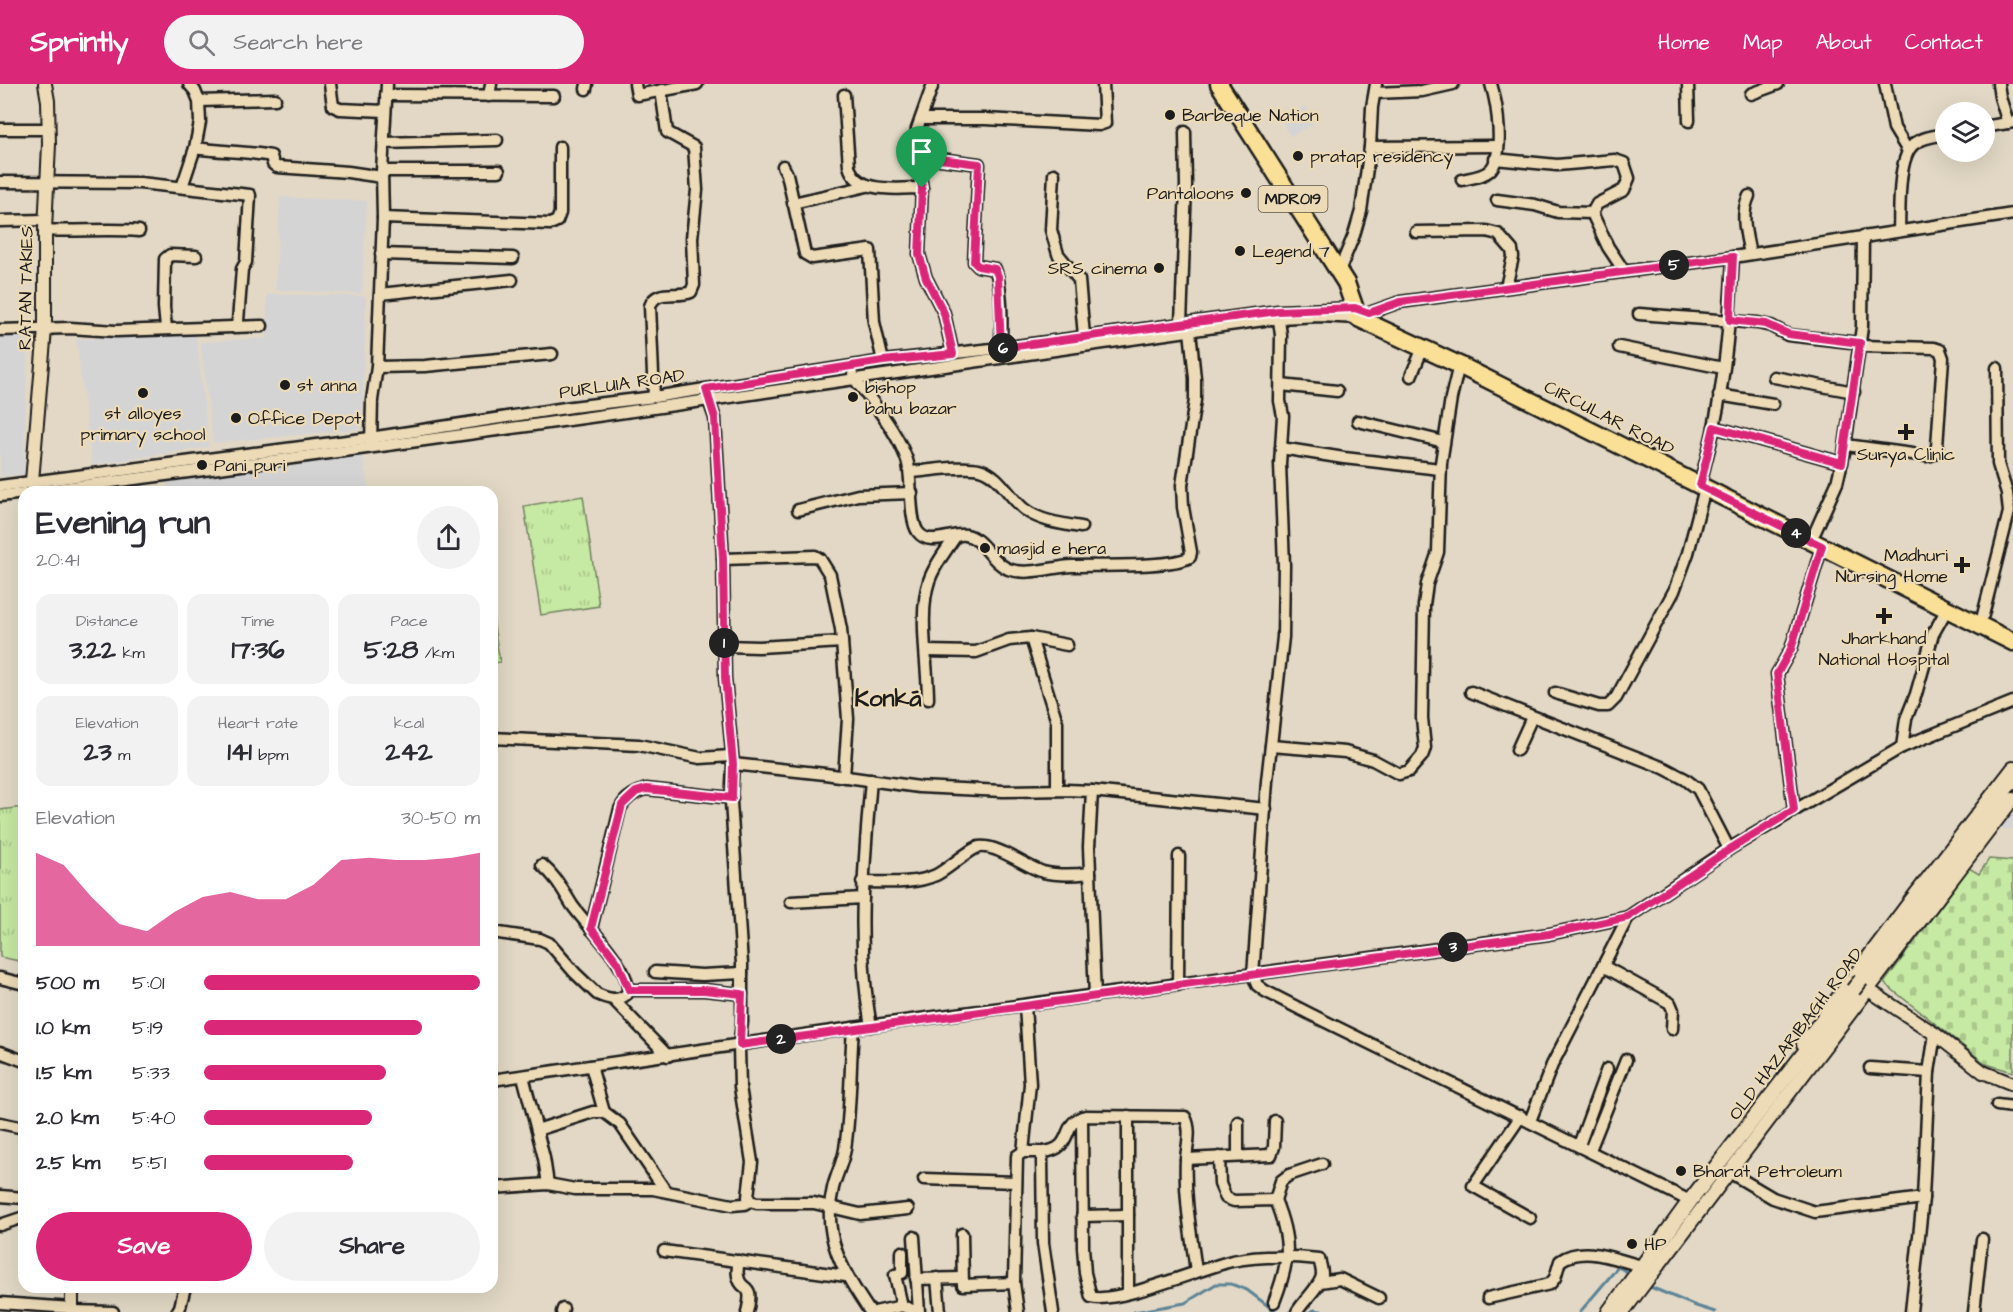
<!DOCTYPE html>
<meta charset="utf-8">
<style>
body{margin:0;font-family:"Architects Daughter",sans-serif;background:#f2f2f3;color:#2b2b33;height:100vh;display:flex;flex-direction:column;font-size:22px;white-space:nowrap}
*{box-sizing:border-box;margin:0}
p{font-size:20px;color:#7c7c81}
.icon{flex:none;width:33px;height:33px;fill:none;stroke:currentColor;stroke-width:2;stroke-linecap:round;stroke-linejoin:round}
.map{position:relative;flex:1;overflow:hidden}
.details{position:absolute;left:18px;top:402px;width:480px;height:807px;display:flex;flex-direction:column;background:#fff;border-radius:18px;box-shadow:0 6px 24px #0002}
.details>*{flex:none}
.buttons{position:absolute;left:1935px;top:18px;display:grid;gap:12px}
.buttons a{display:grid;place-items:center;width:60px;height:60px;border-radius:50%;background:#fff;box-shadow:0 6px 24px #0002;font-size:30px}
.pin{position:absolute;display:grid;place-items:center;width:51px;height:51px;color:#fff;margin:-62px -26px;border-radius:50% 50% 50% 0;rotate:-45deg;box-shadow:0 0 6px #0007}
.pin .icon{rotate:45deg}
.km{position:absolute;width:30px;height:30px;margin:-15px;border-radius:50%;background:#222;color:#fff;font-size:16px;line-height:30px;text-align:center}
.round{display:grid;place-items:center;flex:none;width:63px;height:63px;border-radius:32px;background:#f2f2f3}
.overview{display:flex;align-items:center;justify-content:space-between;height:102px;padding:0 18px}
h1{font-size:33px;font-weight:700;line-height:45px}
.stats{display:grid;grid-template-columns:repeat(3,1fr);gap:9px;height:102px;padding:6px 18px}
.stats div{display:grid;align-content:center;border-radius:15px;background:#f2f2f3;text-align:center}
.stats b{font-size:26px;font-weight:700}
.stats small{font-size:16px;font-weight:400}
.stats p{font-size:16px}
.chart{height:168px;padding:12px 18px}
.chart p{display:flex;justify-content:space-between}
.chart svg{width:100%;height:108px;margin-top:6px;fill:#db2777;opacity:.7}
.button{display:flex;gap:12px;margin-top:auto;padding:12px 18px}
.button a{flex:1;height:69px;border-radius:36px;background:#db2777;color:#fff;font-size:24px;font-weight:700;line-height:69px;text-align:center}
.button a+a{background:#f2f2f3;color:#2b2b33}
ul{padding:0 18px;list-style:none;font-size:20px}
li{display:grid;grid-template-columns:96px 72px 1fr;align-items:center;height:45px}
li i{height:15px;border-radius:8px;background:#db2777}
header{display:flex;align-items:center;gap:36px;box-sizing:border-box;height:84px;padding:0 30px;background:#db2777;color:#fff}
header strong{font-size:28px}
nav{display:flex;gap:33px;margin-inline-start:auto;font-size:21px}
.search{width:420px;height:54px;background:#f2f2f3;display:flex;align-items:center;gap:15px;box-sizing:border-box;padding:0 21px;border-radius:33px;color:#7c7c81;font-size:22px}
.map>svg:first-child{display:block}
</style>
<header>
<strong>Sprintly</strong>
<div class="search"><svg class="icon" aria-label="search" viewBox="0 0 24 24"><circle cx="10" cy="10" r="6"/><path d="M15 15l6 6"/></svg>Search here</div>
<nav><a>Home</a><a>Map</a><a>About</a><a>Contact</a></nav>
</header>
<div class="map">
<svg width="2013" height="1228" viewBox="0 0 2013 1228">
<defs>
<pattern id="grass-tufts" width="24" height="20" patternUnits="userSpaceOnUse" patternTransform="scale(1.5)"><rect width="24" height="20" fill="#c6e9a3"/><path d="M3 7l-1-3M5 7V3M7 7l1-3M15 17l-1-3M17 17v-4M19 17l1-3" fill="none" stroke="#aac78c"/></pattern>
<pattern id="cemetery-stones" width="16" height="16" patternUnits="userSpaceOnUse" patternTransform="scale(1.5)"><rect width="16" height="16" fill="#c6e9a3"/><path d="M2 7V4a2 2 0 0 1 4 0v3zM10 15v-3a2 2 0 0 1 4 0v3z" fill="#aac78c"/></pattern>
</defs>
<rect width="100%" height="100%" fill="#e2d8c5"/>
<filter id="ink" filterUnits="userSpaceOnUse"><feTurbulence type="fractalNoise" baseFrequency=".0167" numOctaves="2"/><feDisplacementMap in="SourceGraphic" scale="12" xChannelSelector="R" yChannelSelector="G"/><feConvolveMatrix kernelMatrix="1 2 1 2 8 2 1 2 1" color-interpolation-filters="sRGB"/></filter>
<g filter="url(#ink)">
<g fill="#d5d4d5">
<polygon points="1305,22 1311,37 1314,40 1290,52 1280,35"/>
<polygon points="280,113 367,117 362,210 275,206"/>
<polygon points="267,210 366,212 362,345 213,359 200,258 267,254"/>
<polygon points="196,249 209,363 92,381 76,255"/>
<polygon points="0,252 28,252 24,390 0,393"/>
<polygon points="362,369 369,408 168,408 168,398"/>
<polygon points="2013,723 2013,745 1996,745"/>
</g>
<g fill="url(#grass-tufts)" stroke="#718260" stroke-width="1.5">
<polygon points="583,412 599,522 541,531 524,422"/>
<polygon points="492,530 500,578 492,579"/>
<polygon points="24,723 24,878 0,873 0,726"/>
</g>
<polygon fill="url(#cemetery-stones)" stroke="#718260" stroke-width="1.5" points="1989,775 2013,777 2013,988 1986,980 1884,899 1969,784 1979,790"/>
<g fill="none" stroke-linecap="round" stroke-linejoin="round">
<g stroke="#5d8497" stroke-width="3">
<polyline points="1648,1202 1696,1222 1715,1228"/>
<polyline points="1134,1228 1185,1219 1216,1200 1231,1200 1247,1206 1276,1228"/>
<polyline points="1311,1228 1314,1226 1327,1228"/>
<polyline points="1580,1228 1618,1183 1631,1190"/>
</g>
<defs>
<g id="minor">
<polyline points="330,0 333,22 340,25 385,27"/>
<polyline points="635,0 637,11 697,0"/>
<polyline points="933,0 917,45 915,62 922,104 919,170 926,194 944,229 953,270"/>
<polyline points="1688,0 1689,37"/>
<polyline points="1885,0 1894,44 1908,67"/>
<polyline points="1998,0 2000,13 2008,39"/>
<polyline points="586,5 587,0"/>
<polyline points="1375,9 1422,7 1453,0"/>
<polyline points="1751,10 1778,0"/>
<polyline points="386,11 554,12"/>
<path d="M844,11L849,82C857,111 899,104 922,104"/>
<polyline points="489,12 491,0"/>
<polyline points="199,17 275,15"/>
<polyline points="922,35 985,35 1099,41 1105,39 1103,0"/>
<polyline points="1984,43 2013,38"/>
<polyline points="0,45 48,45"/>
<polyline points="384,59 497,56"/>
<polyline points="1370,63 1498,62"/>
<path d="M195,64C221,68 246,67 271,72L273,80L277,83L348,88L382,93"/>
<path d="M917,72L979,80L974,178L978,182L995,185C1003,205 1002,248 1000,270"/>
<polyline points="1495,75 1557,81 1615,76 1624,79 1629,94 1624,106 1597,120 1592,129 1608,163 1624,187"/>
<polyline points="783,82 787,90 805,170 812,174 870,166 874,238 883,277"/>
<polyline points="382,87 499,87"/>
<polyline points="1054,90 1051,146 1058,170 1079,196 1084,252"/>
<path d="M1462,96C1470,94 1482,93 1489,87C1506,73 1497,19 1491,0"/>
<polyline points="0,98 140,99 250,111 246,178 242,185 238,237 235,244"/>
<polyline points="182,103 195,64 200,38 199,17 195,7 189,0"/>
<path d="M1749,112C1740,131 1746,150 1750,170"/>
<polyline points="1497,116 1535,121 1558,128 1592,129"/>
<polyline points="793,119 867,102"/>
<polyline points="383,134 550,140 557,137 560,129 560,63"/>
<polyline points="0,137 45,136"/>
<path d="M45,146C76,148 107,144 139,147"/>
<path d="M1899,147C1900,125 1897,74 1914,60C1923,53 1935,52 1946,50"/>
<polyline points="1416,148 1486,147 1498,150 1512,166 1513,173 1506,203"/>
<polyline points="381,170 513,174"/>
<polyline points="1339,187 1354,151 1361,127 1370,63 1372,23 1376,0"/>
<polyline points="380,210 512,196"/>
<polyline points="1278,229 1281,251 1280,317 1283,332 1280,380 1284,481 1283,553 1267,697 1253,891 1257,901 1265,907 1310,930 1686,1115"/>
<polyline points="1369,229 1400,218 1733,173"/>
<polyline points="1639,230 1758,239 1771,242 1788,251 1860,259"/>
<polyline points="1181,240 1186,101 1185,48"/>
<polyline points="166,244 164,223 165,175 170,171 196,172"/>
<polyline points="0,246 70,244 116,247 262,242"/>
<polyline points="1619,263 1723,284"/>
<polyline points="377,283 425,282 552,270"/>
<path d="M853,291C856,300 864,306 869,313C883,332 899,353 907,376C913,394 908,434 918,448C929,463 951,449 966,451C983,454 991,478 1008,485C1027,492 1052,483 1072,482C1096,481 1171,484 1190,473L1191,468L1183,423L1182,401L1195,316V294L1190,247"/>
<polyline points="1411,292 1423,264"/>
<polyline points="1774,293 1854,308"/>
<polyline points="1281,301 1337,307"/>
<polyline points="707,311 715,334 723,475 725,594 733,680 731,718 742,880 742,938 739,963 740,1003 752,1078 748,1113 750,1117 757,1119 814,1119 860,1130 908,1125"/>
<polyline points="1719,311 1773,320"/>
<path d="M654,313L650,222C656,204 677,214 691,208L694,201L692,154L697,106L694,63L667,48L661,6"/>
<polyline points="1358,337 1444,358"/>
<polyline points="1714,343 1842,379"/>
<polyline points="371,359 372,316 377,283 383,134 382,87 387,0"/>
<polyline points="1846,361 1927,372 1932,371 1937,363 1943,274 1940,266 1934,264 1860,262"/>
<polyline points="1281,364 1344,374 1440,385"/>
<path d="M910,388C928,387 963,381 979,385C999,390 1009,413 1024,425C1039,437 1062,440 1081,443"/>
<polyline points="0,402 370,354 572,323 654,313 883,277 1001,264 1278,227 1355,224"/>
<path d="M1700,402C1704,382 1710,363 1714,343C1726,287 1730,230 1733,173L2013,130"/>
<path d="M32,408C449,356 864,293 1279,234L1320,232L1358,234"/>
<polyline points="0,412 24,409"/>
<polyline points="798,426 858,411 912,409"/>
<polyline points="1815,448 1837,399 1844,369 1862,243 1863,152"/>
<polyline points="723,475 815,472 820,475 830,491 841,545 848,635 844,693"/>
<polyline points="1983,531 2009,428 2007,409 1998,380 1997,284"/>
<polyline points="1031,554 1057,638 1057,706"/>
<polyline points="724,562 759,563 842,558"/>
<polyline points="926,567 976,568 1009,556 1031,554 1067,561"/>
<polyline points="1471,608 1664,684 1685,695 1698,705 1729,765"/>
<polyline points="1555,609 1599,622 1608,622 1616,614 1674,507 1688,469 1705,404"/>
<path d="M928,615C928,581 918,529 929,497C934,481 946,467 955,453"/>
<polyline points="492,654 639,661 700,674 731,672"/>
<polyline points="1271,662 1345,668 1373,676 1399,690 1409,687 1422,672 1425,664 1422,634 1424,521 1427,500 1438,468 1441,379 1451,314 1459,281"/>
<polyline points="1902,663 1906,635 1916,610 1933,550 1947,525"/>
<polyline points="1517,666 1532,633"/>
<polyline points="733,680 825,690 919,703 1003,707 1066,706 1092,707 1089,763 1095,912"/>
<path d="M871,696C864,777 856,862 871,942"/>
<polyline points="1092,707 1266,725"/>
<polyline points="1794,726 1777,590 1791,565 1822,462"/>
<path d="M862,798C886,798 914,801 936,791C947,786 971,764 979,763C999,761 1024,782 1043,788C1059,792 1074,791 1090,789"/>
<polyline points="791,818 863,814"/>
<path d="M591,845L620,725C625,714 634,709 646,705L732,714"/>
<path d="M492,848L540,855L549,859L575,889L597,910C608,915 618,918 627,910C635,888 585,840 572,821C562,805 557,794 542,781"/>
<polyline points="1603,882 1670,919 1673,926 1672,945"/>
<polyline points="655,888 702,891 742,889"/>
<polyline points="0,894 24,900"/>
<polyline points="1178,901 1179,772"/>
<polyline points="629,906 704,906 742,910"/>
<polyline points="613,915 668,972"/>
<path d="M853,944C850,984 851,1025 845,1065C843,1078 836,1091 833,1104C821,1153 844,1189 870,1228"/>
<polyline points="0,968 24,977"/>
<polyline points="591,982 604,1028"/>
<polyline points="1870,984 1929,988"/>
<polyline points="523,992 544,1074 548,1100"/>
<polyline points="492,996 853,944 1549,850 1628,833 1729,765 1902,663 2013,618"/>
<polyline points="1997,1021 2013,1023"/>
<polyline points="1128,1032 1128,1209"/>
<polyline points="1521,1032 1473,1102 1530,1134"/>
<path d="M1082,1033L1083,1163L1085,1189L1091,1213C1114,1221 1202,1184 1232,1177C1259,1172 1291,1172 1319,1175C1320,1179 1322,1185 1322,1190C1322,1201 1303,1217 1297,1228"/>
<polyline points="1530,1037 1552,981 1628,833"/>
<polyline points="0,1039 24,1044"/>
<polyline points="537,1046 593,1028 604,1028 620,1040 665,1106"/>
<polyline points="1579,1061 1607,985"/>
<polyline points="1590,1066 1626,976"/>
<polyline points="1023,1068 1030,1000 1025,922"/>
<polyline points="1238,1072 1238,1038"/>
<path d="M1219,1073L1220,1100L1226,1114L1234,1117L1275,1116C1292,1158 1290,1177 1274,1218"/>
<polyline points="1186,1075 1271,1071 1274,1063 1275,1037"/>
<polyline points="1729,1088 1773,1114 1815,1128 1923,1114"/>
<polyline points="924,1095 1016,1098"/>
<polyline points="492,1104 548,1100 575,1105 653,1105 732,1121 744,1120 750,1117"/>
<polyline points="0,1112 24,1114"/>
<polyline points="1275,1116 1281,1097 1289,1091 1322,1080"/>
<polyline points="1082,1132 1128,1131"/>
<polyline points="0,1141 24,1133"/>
<polyline points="962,1150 963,1201 1014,1199"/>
<polyline points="914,1153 919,1228"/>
<polyline points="664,1167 846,1192"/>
<path d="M739,1177C738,1181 737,1187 738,1192C741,1210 755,1196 747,1228"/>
<polyline points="937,1194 940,1228"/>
<polyline points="916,1195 962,1194"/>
<polyline points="1320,1198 1340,1195 1379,1214"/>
<path d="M1488,1214L1550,1200L1555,1194L1560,1177C1583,1161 1614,1175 1638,1181"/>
<polyline points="0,1219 72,1224"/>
<polyline points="902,1222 895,1191 902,1189 902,1168"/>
<polyline points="72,1227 113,1228"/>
<polyline points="177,1228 180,1223 185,1203"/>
<polyline points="562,1228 563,1225"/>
<polyline points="875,1228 902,1222 918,1228"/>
<polyline points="1018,1228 1014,1199 1017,1072 1023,1068 1044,1068"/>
<path d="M1053,1228L1043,1159L1042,1071L1044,1068C1076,1064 1059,1038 1086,1032L1185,1033C1192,1046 1187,1061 1186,1075C1184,1112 1191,1150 1196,1187"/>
<polyline points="1911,1228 1923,1114 1929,988 1935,950"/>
<polyline points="1974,1228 1982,1155"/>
</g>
<g id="tertiary">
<polyline points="33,408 32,397 45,245 45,146 49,60 48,17 45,0"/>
<polyline points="1861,901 1935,950 1983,988 2013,1000"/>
<polyline points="1803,960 1910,817 2013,684"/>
<polyline points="72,1228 72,1203"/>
<polyline points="1623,1228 2013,715"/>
</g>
<g id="secondary">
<polyline points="1861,896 2013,695"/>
<polyline points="1609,1228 1690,1117 1853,906"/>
</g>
<polyline id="primary" points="1219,0 1346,199 1358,234 1459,281 2013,558"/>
</defs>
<use href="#minor" stroke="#1c1c1c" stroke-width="15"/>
<use href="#tertiary" stroke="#1c1c1c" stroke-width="16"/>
<use href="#secondary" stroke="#1c1c1c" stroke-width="18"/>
<use href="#primary" stroke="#1c1c1c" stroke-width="21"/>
<use href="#minor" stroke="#eddbb8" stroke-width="10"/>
<use href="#tertiary" stroke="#eddbb8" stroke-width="12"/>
<use href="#secondary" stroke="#eddbb8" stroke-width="14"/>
<use href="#primary" stroke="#fadf96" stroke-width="16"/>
<defs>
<polyline id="secondary-bridge" points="1853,906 1861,896"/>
</defs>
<use href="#secondary-bridge" stroke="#1c1c1c" stroke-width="18" stroke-linecap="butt"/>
<use href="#secondary-bridge" stroke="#eddbb8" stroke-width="14"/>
</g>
</g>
<g fill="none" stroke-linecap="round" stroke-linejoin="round" filter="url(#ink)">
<defs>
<polygon id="route" points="917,72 979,80 974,178 978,182 995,185 998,192 1001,264 1278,227 1355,224 1369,229 1400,218 1733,173 1730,236 1766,240 1788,250 1860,259 1842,379 1714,343 1700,402 1822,462 1791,565 1777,590 1794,726 1730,765 1628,833 1549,850 740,961 742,910 704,906 629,906 618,879 591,844 622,721 636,708 646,705 732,714 733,680 725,594 723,475 716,353 715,334 706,305 883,277 953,270 944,229 926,194 919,170 922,104"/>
</defs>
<use href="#route" stroke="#fff" stroke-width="12"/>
<use href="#route" stroke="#db2777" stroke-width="8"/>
</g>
<g fill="#1c1c1c" stroke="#eddbb8" stroke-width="2">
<circle cx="1170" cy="31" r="6"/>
<circle cx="1298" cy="72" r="6"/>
<circle cx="1246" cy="109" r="6"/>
<circle cx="1240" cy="167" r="6"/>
<circle cx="1159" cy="184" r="6"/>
<circle cx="285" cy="301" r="6"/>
<circle cx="143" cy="309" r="6"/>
<circle cx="853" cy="313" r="6"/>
<circle cx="236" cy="334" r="6"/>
<path d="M1903 339h6v6h6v6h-6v6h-6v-6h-6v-6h6z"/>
<circle cx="202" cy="381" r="6"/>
<circle cx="985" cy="464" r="6"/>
<path d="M1959 472h6v6h6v6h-6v6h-6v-6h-6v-6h6z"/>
<path d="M1881 523h6v6h6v6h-6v6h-6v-6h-6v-6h6z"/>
<circle cx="1681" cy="1087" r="6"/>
<circle cx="1632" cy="1160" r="6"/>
</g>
<g text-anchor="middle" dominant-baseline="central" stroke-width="4.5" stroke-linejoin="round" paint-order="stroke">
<rect fill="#eddbb8" stroke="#5b554b" stroke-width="1.5" x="1258.5" y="102" width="69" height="26" rx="4.5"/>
<g font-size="16" font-weight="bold" fill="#1c1c1c">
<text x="1293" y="115">MDR019</text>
</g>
<g font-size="18" fill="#1c1c1c" stroke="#eddbb8" text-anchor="start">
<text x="1182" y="31">Barbeque Nation</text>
<text x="1310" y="72">pratap residency</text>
<text x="1234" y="109" text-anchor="end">Pantaloons</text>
<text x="1252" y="167">Legend 7</text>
<text x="1147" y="184" text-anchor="end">SRS cinema</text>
<text x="297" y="301">st anna</text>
<text x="865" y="303">bishop<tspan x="865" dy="21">bahu bazar</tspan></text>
<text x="143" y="329" text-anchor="middle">st alloyes<tspan x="143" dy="21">primary school</tspan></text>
<text x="248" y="334">Office Depot</text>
<text x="1906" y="370" text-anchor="middle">Surya Clinic</text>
<text x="214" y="381">Pani puri</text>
<text x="997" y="464">masjid e hera</text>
<text x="1948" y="471" text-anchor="end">Madhuri<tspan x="1948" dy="21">Nursing Home</tspan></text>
<text x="1884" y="554" text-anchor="middle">Jharkhand<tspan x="1884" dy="21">National Hospital</tspan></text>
<text x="1693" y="1087">Bharat Petroleum</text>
<text x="1644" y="1160">HP</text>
</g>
<g font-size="18" fill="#1c1c1c" stroke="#eddbb8">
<text transform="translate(26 204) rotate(-89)">RATAN TAKIES</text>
<text transform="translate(622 300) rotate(-8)">PURLUIA ROAD</text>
<text transform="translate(1609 334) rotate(27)">CIRCULAR ROAD</text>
<text transform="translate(1796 950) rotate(-53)">OLD HAZARIBAGH ROAD</text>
</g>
<g font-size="24" font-weight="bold" fill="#1c1c1c" stroke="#eddbb8">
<text x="888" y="615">Konkā</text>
</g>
</g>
</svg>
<div class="buttons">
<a><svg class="icon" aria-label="layers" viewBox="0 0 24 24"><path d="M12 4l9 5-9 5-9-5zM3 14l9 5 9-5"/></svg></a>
</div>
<div class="pin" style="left:922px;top:104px;background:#1e9e55"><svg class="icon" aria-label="arrive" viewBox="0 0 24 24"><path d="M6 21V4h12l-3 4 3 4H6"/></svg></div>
<b class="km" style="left:724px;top:559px">1</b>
<b class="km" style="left:781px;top:955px">2</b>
<b class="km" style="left:1453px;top:863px">3</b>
<b class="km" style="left:1796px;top:449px">4</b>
<b class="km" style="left:1674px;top:181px">5</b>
<b class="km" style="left:1003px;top:264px">6</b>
<section class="details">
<div class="overview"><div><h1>Evening run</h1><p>20:41</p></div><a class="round"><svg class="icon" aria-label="share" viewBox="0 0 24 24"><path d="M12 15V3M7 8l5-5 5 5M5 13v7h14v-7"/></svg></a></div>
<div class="stats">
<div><p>Distance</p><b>3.22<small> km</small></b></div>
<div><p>Time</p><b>17:36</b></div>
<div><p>Pace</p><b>5:28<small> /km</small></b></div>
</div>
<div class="stats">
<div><p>Elevation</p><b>23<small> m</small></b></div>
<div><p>Heart rate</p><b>141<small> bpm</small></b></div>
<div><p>kcal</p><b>242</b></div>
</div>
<div class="chart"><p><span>Elevation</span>30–50 m</p>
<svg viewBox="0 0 160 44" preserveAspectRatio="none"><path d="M0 44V6L10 11L20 24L30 35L40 38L50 30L60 24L70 22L80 25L90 25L100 19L110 9L120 8L130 9L140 9L150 8L160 6V44z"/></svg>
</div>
<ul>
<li><b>500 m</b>5:01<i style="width:100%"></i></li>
<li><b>1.0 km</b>5:19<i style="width:79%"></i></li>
<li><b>1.5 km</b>5:33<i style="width:66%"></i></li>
<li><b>2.0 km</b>5:40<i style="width:61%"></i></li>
<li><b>2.5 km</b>5:51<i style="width:54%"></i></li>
</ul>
<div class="button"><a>Save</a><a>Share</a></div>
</section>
</div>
